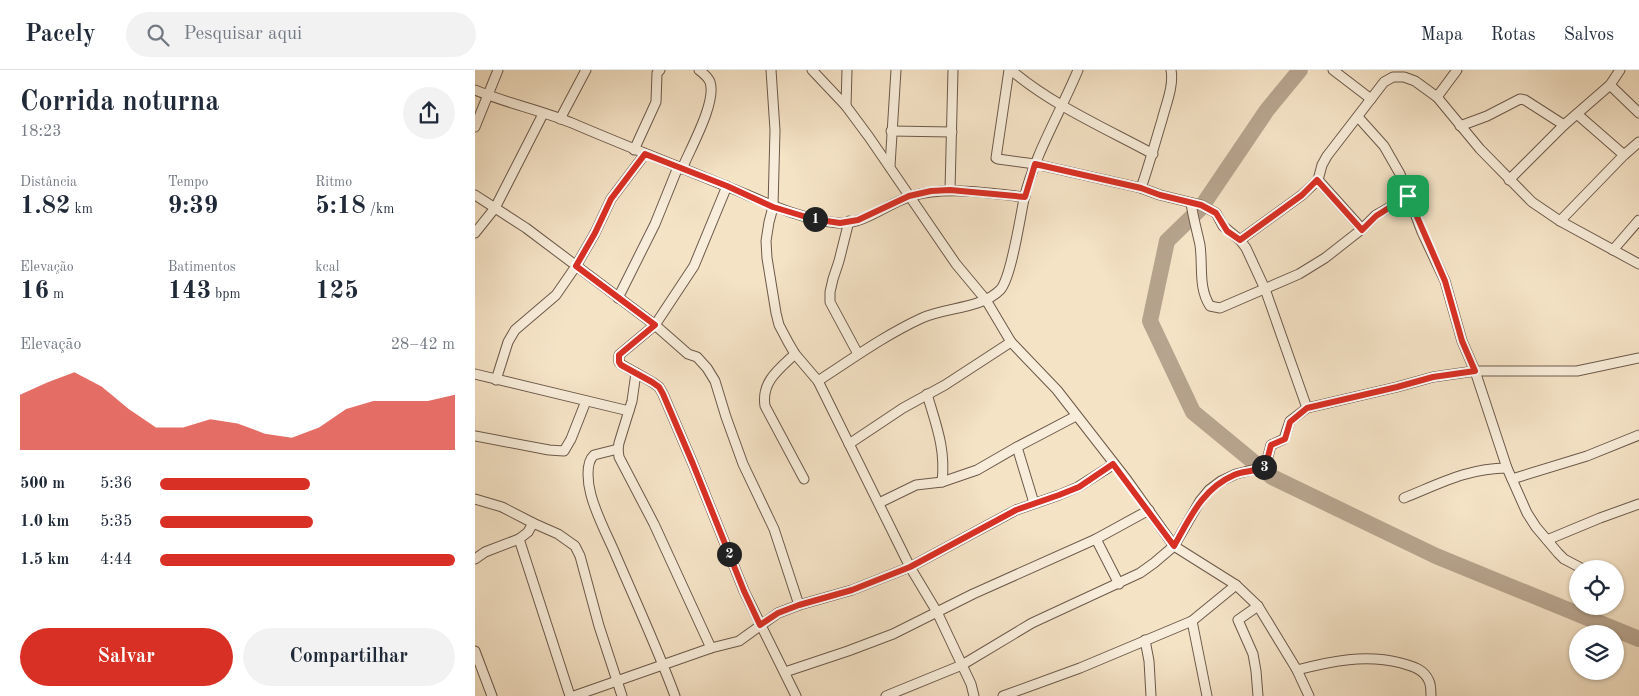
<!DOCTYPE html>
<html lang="pt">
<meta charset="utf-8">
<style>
body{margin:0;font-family:"Old Standard TT",serif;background:#f2f2f3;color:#1f2937;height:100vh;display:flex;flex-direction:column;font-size:19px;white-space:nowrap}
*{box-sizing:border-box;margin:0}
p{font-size:16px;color:#747a83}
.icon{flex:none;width:28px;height:28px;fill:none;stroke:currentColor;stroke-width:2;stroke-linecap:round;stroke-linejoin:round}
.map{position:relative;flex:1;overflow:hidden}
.side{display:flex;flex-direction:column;background:#fff;width:475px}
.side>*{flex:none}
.controls{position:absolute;left:1094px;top:490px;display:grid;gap:10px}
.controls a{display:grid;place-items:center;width:55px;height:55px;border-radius:50%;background:#fff;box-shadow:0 1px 4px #0004;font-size:25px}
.pin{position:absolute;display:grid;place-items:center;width:42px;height:42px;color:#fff;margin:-21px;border-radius:10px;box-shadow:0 2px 8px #0006}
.km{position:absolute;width:25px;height:25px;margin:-12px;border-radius:50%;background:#222;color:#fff;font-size:14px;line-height:25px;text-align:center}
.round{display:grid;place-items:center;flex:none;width:52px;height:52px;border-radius:26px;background:#f2f2f3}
.head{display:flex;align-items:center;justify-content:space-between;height:85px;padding:0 20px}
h1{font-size:28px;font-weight:600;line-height:38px}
.figures{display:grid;grid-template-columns:repeat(3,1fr);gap:8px;height:85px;padding:5px 20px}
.figures div{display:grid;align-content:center}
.figures b{font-size:25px;font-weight:600}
.figures small{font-size:14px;font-weight:400}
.figures p{font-size:14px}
.chart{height:140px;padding:10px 20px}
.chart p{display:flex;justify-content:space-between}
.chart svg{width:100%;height:90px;margin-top:5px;fill:#d93025;opacity:.7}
.action{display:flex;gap:10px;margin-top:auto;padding:10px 20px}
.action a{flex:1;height:58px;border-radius:30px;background:#d93025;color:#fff;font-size:20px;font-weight:600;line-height:58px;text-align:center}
.action a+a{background:#f2f2f3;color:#1f2937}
ul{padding:0 20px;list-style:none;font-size:16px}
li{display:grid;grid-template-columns:80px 60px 1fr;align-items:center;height:38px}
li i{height:12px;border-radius:6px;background:#d93025}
header{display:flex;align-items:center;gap:30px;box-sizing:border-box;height:70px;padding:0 25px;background:#fff;border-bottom:1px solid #e0e1e3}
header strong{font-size:24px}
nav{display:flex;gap:28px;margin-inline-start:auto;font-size:18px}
.search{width:350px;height:45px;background:#f2f2f3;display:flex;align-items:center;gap:12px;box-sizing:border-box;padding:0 18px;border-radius:28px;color:#747a83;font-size:19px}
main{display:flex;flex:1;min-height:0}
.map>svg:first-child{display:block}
</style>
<header>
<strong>Pacely</strong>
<div class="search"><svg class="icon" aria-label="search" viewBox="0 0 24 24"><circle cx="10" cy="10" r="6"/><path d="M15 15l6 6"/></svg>Pesquisar aqui</div>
<nav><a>Mapa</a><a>Rotas</a><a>Salvos</a></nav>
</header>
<main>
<section class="side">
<div class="head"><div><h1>Corrida noturna</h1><p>18:23</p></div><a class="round"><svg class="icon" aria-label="share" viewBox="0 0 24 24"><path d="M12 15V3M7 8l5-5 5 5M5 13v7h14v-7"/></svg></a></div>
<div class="figures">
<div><p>Distância</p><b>1.82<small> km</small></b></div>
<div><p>Tempo</p><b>9:39</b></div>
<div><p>Ritmo</p><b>5:18<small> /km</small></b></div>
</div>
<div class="figures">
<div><p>Elevação</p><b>16<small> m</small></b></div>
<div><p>Batimentos</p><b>143<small> bpm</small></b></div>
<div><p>kcal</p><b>125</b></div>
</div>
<div class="chart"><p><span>Elevação</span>28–42 m</p>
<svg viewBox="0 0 160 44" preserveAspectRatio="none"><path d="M0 44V17L10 11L20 6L30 13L40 24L50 33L60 33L70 29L80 31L90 36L100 38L110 33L120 24L130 20L140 20L150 20L160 17V44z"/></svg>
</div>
<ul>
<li><b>500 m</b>5:36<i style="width:51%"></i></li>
<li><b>1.0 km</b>5:35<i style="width:52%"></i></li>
<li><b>1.5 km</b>4:44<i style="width:100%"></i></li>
</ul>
<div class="action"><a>Salvar</a><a>Compartilhar</a></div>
</section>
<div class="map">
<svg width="1164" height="626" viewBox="0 0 1164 626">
<rect width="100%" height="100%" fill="#f5e3c6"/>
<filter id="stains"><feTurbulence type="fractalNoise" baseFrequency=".004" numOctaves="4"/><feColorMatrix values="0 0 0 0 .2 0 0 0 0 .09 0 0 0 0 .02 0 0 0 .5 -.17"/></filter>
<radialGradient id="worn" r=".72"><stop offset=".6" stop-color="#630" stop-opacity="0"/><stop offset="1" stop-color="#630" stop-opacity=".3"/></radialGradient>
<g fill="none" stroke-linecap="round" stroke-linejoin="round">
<polyline stroke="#b7a48e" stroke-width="16" points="825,0 792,40 725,139 692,171 675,251 718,342 797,407 961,486 1164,569"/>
<defs>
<g id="minor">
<polyline points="296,0 300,60 298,137 294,152 291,171 292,188 301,243 304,255 313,272 320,284 343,311 435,497 462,542 496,614 499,626"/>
<polyline points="337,0 371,36 394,67 481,194 511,230 536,272 582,320 652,410 699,476 761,515 783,536 822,600 834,626"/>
<polyline points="534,0 521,88 523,89 560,94 666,118 685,125 726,135 741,143 748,156 765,170 771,178 790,219 832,338"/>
<path d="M536,0C577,35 630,58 678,84"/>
<polyline points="858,0 896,29"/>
<polyline points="1135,15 1164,43"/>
<path d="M0,20C31,33 65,40 97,53C148,75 200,95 251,116C288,131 323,149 363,153C390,155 412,133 437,126C471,116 514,123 550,127"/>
<polyline points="962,27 982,0"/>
<polyline points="371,36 372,0"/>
<polyline points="1102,44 1149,85"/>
<polyline points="883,47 909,76 925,104 947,162 970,211 987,271 1000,301 1032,398 1052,443 1061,457 1083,483 1089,489 1108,499"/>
<polyline points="85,49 111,0"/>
<polyline points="985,56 1012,46 1045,29 1050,30 1089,55"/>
<polyline points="0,57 23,0"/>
<polyline points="416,61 477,62"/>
<polyline points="159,80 181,32 182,3 185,0"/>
<polyline points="415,96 421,0"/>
<path d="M207,99C215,79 242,32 235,12C233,7 228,3 224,0"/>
<polyline points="843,110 887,159"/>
<polyline points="1034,110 1089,55 1135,15 1145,0"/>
<polyline points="252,116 219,196 180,255 144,285 144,292 147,295 177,312 184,317 188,324 218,394 269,521 321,626"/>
<path d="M666,118C674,95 680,73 687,50C691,34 699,16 696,0"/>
<polyline points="475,120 478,0"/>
<polyline points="0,125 51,158 180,255 213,284 222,287 232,298 240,311 251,347 268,394 299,459 324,535"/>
<path d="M716,133C718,147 722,161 725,175C728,195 723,218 735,236L745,238L824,204L850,188L887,159L901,145L933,127"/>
<polyline points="374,151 364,191 358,209 355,222 355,232 383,284"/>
<polyline points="1085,151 1149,85 1164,72"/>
<polyline points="0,163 20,138 68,44"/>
<polyline points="765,170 827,125 843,110 847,95 852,86 909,12 918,7 929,7 940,11 962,27 1005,79 1057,132 1085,151 1164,194"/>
<polyline points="1138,180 1164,150"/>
<polyline points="143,228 180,154 203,97"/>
<path d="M320,284C304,299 286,312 290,336L329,409"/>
<polyline points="161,303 157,331 144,373 143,379 144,387 179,454 236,578"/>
<polyline points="0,304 154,341"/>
<polyline points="21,310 33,272 40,260 81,225 101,196 120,163 136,129 170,84"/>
<path d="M343,311C377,289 410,265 447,248C471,237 506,239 525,220C536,209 545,148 549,129C559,86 586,41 603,0"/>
<path d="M452,324C461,355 471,379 467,412"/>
<polyline points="0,366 74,380 89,381 96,369 111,331"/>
<polyline points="374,374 428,338 470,315 536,272"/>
<polyline points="542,377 559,433"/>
<path d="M143,379L119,385C110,393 113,414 116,425C121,444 131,463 139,481C160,530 182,577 200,626"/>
<polyline points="1037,409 1112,386 1164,365"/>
<path d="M929,428C964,414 993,398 1032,398"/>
<polyline points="0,429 27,437 58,453 83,464 100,476 105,486 124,556 147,626"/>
<polyline points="404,433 441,415 467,412 502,400 542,377 601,346"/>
<polyline points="58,453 53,462 44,469 95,626"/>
<polyline points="621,469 644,514"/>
<polyline points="1072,470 1125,448 1164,434"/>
<polyline points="0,489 10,482 44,469"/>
<polyline points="717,551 732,626"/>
<polyline points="670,570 674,591 676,626"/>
<polyline points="0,581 17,626"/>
<path d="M822,600C857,591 890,584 926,593C937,596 949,599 954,611C956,615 956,621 956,626"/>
<polyline points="310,602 373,581 418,564 498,524 621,469 674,440"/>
<polyline points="99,626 236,578 264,571 303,543 324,535 377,520 435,497 541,440 584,425 603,417 639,394"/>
<polyline points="411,626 487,595 557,553 665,503 679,493 699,476 725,431 734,420 746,411 761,404 789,397 791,394 796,375 809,369 815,351 832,338 922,317 958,307 1000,301 1102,301 1164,288"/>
<polyline points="528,626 605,598 717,551 761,515"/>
<polyline points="783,626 781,601 778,584 763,550 783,536"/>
</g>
</defs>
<use href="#minor" stroke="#6c594a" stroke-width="11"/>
<use href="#minor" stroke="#f8edda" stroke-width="9"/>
</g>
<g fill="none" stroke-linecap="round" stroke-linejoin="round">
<defs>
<path id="route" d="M170,84L252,116L298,137L338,149L365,153L383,150L434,126L456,121L475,120L550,127L560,94L666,118L685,125L726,135L741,143L752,161L765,170L827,125L842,110L887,160L901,146L933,126L970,211L987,271L1000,301L958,307L922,317L832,338L815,352L810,369L796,375L791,394L789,397C779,402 768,401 759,405C727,419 715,448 699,476L638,394L604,417L584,425L541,440L435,497L377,520L324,535L303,543L285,555L269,521L218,394L188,324L184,317L177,312L146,295L144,292V285L180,255L101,196L120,163L136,129Z"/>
</defs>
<use href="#route" stroke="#fff" stroke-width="10"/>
<use href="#route" stroke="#d93025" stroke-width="6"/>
</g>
<rect width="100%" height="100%" filter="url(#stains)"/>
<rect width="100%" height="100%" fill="url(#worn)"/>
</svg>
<div class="controls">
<a><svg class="icon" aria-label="locate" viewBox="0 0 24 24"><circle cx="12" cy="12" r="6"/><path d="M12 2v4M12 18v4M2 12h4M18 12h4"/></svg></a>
<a><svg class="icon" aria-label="layers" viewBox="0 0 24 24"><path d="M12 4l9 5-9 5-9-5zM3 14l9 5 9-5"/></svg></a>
</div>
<div class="pin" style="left:933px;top:126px;background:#1e9e55"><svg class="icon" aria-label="arrive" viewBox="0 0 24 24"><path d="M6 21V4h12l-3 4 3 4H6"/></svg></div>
<b class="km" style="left:340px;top:149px">1</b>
<b class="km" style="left:254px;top:484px">2</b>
<b class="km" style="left:789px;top:397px">3</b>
</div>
</main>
